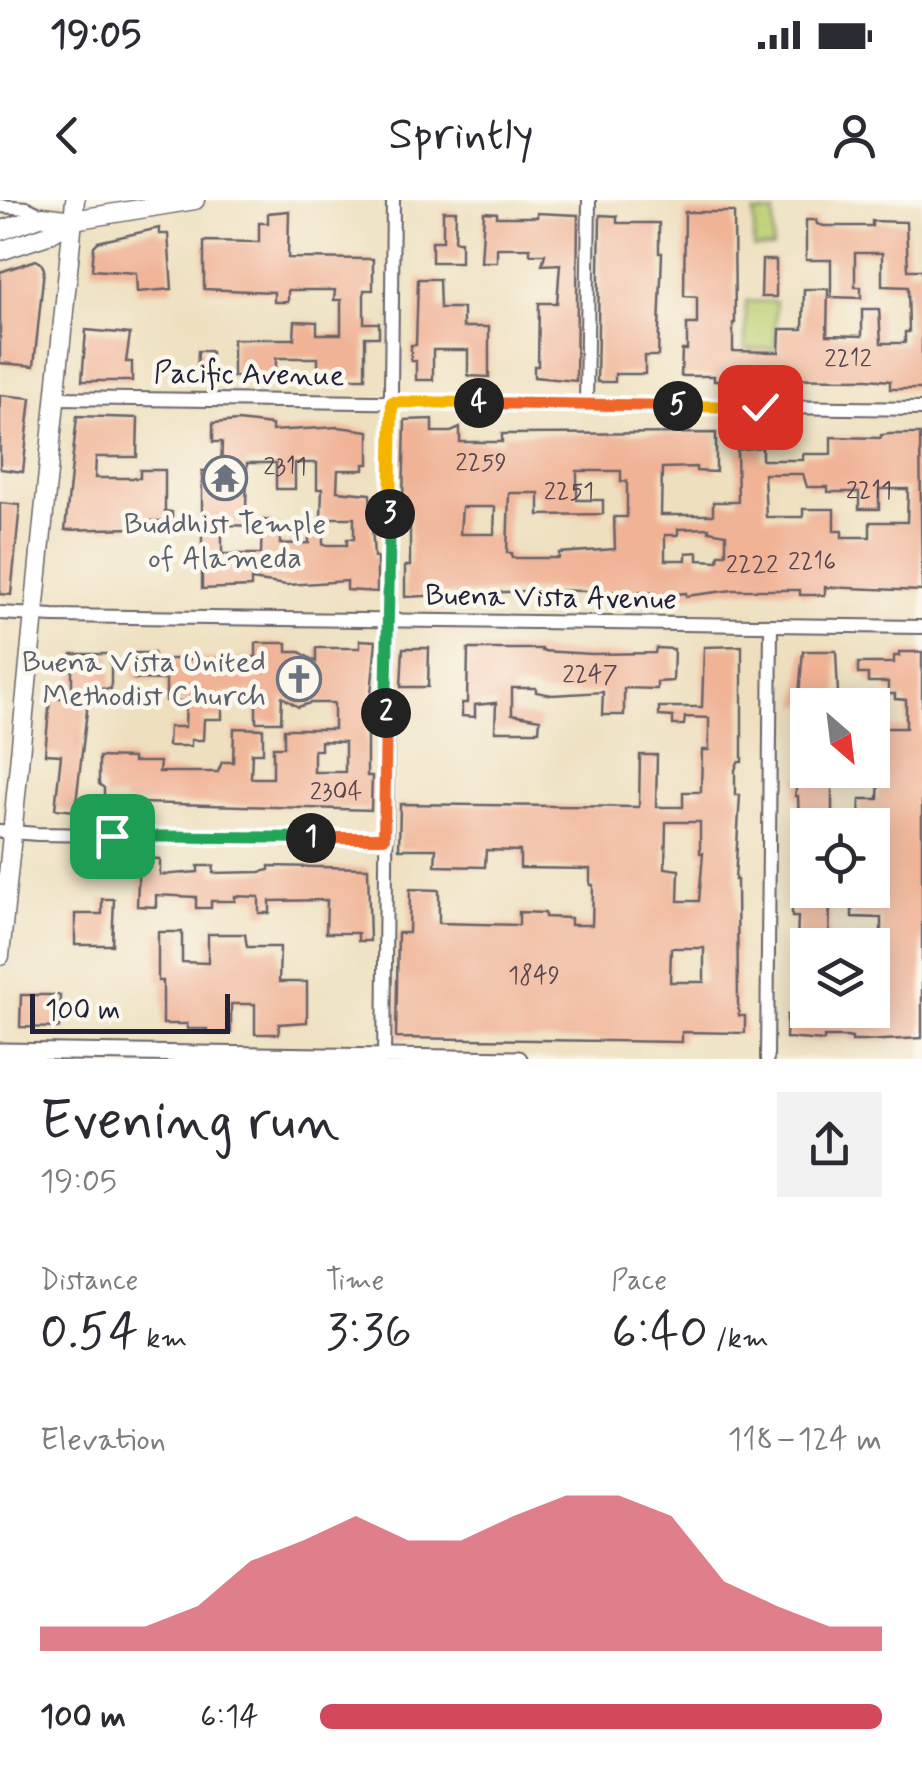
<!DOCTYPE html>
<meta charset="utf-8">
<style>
body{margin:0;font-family:Mynerve,sans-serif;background:#f2f2f3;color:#2b2b33;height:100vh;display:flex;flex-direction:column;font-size:38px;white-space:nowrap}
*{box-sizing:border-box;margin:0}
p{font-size:32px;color:#7c7c81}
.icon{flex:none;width:55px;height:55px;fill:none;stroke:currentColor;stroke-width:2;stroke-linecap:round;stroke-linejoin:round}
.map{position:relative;height:859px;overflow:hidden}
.side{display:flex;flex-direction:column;background:#fff;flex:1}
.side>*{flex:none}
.needle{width:65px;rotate:152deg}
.controls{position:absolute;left:790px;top:488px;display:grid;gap:20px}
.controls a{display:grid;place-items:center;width:100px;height:100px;border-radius:0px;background:#fff;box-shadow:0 5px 25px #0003;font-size:50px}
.scale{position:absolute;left:30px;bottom:25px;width:200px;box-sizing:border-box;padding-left:10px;border:5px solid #22223b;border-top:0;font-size:28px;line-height:35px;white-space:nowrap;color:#22223b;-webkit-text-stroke:8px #fbf7ec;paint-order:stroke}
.pin{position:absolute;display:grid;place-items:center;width:85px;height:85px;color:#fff;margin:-42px;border-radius:20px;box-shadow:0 5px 15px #0006}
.km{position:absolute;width:50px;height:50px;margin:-25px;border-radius:50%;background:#222;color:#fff;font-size:28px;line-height:50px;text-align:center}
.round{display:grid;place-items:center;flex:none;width:105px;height:105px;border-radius:0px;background:#f2f2f3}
.overview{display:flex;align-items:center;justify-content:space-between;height:170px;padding:0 40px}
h1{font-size:55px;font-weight:600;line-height:75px}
.stats{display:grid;grid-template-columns:repeat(3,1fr);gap:15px;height:170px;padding:10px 40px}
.stats div{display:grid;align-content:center}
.stats b{font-size:50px;font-weight:600}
.stats small{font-size:28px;font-weight:400}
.stats p{font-size:28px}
.chart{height:280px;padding:20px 40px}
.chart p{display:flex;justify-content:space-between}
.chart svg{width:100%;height:180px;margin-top:10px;fill:#d1495b;opacity:.7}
ul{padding:0 40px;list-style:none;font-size:32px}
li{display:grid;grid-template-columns:160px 120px 1fr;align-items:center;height:75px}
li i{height:25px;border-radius:12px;background:#d1495b}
.status{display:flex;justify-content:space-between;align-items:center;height:70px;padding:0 50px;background:#fff;direction:ltr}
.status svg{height:28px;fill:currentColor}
header{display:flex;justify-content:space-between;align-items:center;height:130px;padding:0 40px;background:#fff;font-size:45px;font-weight:600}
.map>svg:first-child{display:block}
</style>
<div class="status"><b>19:05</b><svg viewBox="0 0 49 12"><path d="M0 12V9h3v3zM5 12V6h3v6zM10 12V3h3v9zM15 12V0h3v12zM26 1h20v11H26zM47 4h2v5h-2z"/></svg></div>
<header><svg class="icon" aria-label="back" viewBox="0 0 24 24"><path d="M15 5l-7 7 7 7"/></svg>Sprintly<svg class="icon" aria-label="person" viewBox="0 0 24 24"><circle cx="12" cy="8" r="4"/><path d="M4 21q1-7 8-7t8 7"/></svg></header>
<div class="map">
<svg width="922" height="859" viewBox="0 0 922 859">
<rect width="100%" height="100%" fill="#fbf7ec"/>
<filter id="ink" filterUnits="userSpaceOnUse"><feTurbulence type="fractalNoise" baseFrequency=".01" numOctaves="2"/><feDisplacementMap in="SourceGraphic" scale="20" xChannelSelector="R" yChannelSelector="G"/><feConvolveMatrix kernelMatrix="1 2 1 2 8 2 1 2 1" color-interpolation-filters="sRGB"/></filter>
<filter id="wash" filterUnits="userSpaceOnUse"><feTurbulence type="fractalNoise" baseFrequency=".0048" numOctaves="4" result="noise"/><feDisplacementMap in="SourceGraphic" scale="40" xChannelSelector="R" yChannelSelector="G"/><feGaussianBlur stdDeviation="2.25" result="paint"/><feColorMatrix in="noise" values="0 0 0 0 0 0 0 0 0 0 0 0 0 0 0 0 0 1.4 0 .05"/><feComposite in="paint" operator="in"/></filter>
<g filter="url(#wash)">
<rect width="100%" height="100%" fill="#eee0bf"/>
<g fill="#bdcf72" stroke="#707856" stroke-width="2.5">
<polygon points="754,13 774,13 773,48 754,48"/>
<polygon points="746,101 776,102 775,149 745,149"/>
</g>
<g id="blocks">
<g fill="#f0b396" fill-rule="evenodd">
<polygon points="289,11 288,58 373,59 373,90 364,90 364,123 379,123 379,137 365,137 365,178 342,178 342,172 318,172 318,158 276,158 276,175 233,177 233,139 294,139 295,121 317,122 317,134 341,134 341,100 334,100 335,90 288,90 288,102 274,102 274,92 204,89 204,41 259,42 259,23 268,23 268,13"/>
<polygon points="443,11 456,11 455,41 461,41 461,62 432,62 432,41 443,41"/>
<polygon points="484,12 497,13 497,17 537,17 537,13 578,15 576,181 534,177 534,166 538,166 539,103 557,103 560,64 542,65 545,54 530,54 530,48 497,48 497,62 481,62"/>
<polygon points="685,12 734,12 735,123 733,123 733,151 779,152 780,129 803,129 804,89 828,89 827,135 862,136 862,109 879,109 881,143 905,143 905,132 909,132 908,87 882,86 882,53 855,53 855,87 861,87 861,98 831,97 831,60 806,60 806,20 816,20 817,24 824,26 872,26 872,21 906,22 908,70 922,70 922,189 890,189 890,181 868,179 732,178 732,181 714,181 714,176 681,176 682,150 687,150 687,124 697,124 697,97 684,96"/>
<polygon points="600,15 617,16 617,23 659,23 659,53 662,53 658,156 645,156 645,174 615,174 615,182 597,182"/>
<polygon points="159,28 159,34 168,34 172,89 137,92 136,73 92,70 94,46 98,42"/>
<polygon points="36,60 41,63 44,69 34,166 0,163 0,72"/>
<polygon points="762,60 776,60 776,97 761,97"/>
<polygon points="418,79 439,79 440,108 463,108 463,127 489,127 489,177 468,176 468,150 433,150 433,180 416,180 416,161 411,161 411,145 416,145"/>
<polygon points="86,130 130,134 126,162 132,162 132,181 82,181"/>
<polygon points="198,151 211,151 211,177 197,177"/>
<polygon points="0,195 31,198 23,272 0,269"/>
<polygon points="77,216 138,218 137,257 96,257 95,278 140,278 140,270 165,270 165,311 172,312 172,321 132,321 132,328 65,330"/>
<path d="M432,219V232H451L460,228V242H502V234L716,233V272L696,271V267L662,268L661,315H713V302H738L737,250L762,247V260H803V254H831V237L881,238V235L890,234H920L922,391L825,387V395H800V390H733L686,396V393L655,396V393L547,390L405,397V366H410V310H405L403,302L405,220ZM577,271H621V282L627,281V317H614L615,349L559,353V358H512V353H507L509,293H539V315L603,314V300H577ZM764,274H803L807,287H828V292H859V309H879V289H908L907,322H870V337H842V331H834V309H803V317H766ZM462,307H495L494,334H460ZM709,328V331L726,334V354H719L718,361L698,360V352L686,353V360H665V335H678V329Z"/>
<path d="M238,221L272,225V231L338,227L369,231V264H364V270H338L337,291L370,294L374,357H377V392L347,390V381L287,385L251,380V387L202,389V271H221L222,242H213V223ZM247,263H276V289H295V263H317V289H322L321,318H354V339H347V345H323V335H309V343L280,344V326L272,325V321L262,320L261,354H222V325L256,326V312H246Z"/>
<polygon points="0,303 20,305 11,395 0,394"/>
<path d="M360,440L376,441L367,536V576H372L371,610L142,603L123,602V598H104V588L99,584V557L133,558V562H160L159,572H218L222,562H233L234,528L263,529V553H252L251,578H273V547H284V529H334V503H310L298,507L282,497L281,522H256V493H222V519H204L203,540H191V546H168L169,527H185L186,501H166V480L134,479L135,453H154V459H239L256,457V443H287V452H300L316,462V448H360ZM321,541L345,542V572H314V550H321Z"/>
<path d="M742,446V562H738L735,570V595H740L735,680H737L738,806L739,816H745V833L682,832V842L396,838L398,733H409L410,689L439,690V723L519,725V712L545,713V717L571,718V725H592L593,685H590V669L520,668V651L486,650L485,667L435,666L436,649H399L400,604L639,607L640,555H657L656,607H683V592H701L702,550H709V518L685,517L684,525H673V517L659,516V507H702L704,447ZM666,622H700V653H703L699,701H678L679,670L665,668ZM671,748H704V782H670Z"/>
<polygon points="403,448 429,448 428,487 401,487"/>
<polygon points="656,448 674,449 673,481 657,482 657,489 624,488 624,515 602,515 603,492 552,495 536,492 536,488 512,488 512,514 540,519 539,531 495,531 496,503 475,505 475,517 462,516 462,503 467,503 468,449 542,449 542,451 592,454 655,453"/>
<polygon points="803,451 836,451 838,493 832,493 832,505 798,505"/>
<polygon points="899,452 922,452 922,838 864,841 852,841 852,838 847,837 824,837 824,841 786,838 787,815 792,815 793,790 795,790 798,717 792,717 792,705 796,705 797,646 808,646 808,690 829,690 830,698 829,743 808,742 808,810 872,810 874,748 881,748 881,718 852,717 852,694 872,694 872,625 867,625 868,619 859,619 860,599 878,599 879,570 874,570 872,528 906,528 906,500 895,499 895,494 888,494 888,482 868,482 868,474 858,474 858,463 894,463 894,456 899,456"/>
<polygon points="72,454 111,454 111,489 86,488 87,511 75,611 55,609 61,555 45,554 50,498 72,498"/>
<polygon points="798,575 832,576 832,625 799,625 798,596 795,596"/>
<polygon points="139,658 160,659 160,675 198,672 198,666 214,666 213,673 260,672 269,670 269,666 368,668 370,741 358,741 358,733 326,733 327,700 270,701 270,713 259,713 259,697 235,696 235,701 211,701 211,708 196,708 196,697 156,695 156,707 137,706"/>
<polygon points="102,699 114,699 112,745 75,745 75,714 102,714"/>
<polygon points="158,732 182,732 182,762 208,763 208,734 245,734 247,747 280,747 279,782 307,782 307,822 279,824 279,834 255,834 255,804 231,804 231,833 207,833 207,829 187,829 187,824 163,824 163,781 158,781"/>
<polygon points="21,795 60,795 59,828 20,827"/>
</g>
</g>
</g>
<g filter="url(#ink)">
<use href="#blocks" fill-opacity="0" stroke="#696469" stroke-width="2.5"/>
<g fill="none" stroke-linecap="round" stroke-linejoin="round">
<defs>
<g id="minor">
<polyline points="0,6 27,8 43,16"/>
<polyline points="56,198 922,209"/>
<polyline points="586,205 589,0"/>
<polyline points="0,413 54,416 922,427"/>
<polyline points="0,631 37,634 384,639"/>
<polyline points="384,859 393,0"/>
<polyline points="767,859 771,426"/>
</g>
<polyline id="tertiary" points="0,851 519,859"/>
<g id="secondary">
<polyline points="0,31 43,16 73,20 195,0"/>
<polyline points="0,51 45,36 73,20"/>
<polyline points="0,756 75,0"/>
</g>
</defs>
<use href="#minor" stroke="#696469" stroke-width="16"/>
<use href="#tertiary" stroke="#696469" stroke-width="19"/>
<use href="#secondary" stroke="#696469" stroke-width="21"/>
<use href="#minor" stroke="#fff" stroke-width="12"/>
<use href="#tertiary" stroke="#fff" stroke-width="15"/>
<use href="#secondary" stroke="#fff" stroke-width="18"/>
</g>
</g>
<g fill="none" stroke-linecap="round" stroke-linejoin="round" filter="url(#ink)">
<defs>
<polyline id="split-1" points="112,636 311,638"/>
<polyline id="split-2" points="311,638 384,638 386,513"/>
<polyline id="split-3" points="386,513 390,314"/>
<polyline id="split-4" points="390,314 392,202 479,203"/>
<polyline id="split-5" points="479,203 678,206"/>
<polyline id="split-6" points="678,206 760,207"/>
</defs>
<use href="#split-1" stroke="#fff" stroke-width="20"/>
<use href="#split-2" stroke="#fff" stroke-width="20"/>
<use href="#split-3" stroke="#fff" stroke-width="20"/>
<use href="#split-4" stroke="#fff" stroke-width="20"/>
<use href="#split-5" stroke="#fff" stroke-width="20"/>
<use href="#split-6" stroke="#fff" stroke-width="20"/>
<use href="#split-1" stroke="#22a559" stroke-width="12"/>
<use href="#split-2" stroke="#f0652b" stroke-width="12"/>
<use href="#split-3" stroke="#22a559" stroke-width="12"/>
<use href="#split-4" stroke="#f5b400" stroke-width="12"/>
<use href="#split-5" stroke="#f0652b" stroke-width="12"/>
<use href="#split-6" stroke="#f5b400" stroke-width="12"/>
</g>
<defs>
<symbol id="temple-ring" viewBox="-11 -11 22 22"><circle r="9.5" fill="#fbf7ec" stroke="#6b7280" stroke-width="1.5"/><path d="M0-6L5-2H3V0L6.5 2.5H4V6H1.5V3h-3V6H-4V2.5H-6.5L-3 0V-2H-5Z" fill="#6b7280"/></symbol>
<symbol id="church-ring" viewBox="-11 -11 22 22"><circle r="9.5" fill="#fbf7ec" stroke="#6b7280" stroke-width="1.5"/><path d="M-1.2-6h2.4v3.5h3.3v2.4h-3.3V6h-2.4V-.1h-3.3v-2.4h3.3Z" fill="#6b7280"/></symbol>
</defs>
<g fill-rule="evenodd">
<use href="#temple-ring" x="200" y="253" width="50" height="50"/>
<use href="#church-ring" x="274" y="454" width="50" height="50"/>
</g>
<g text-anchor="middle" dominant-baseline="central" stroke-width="9" stroke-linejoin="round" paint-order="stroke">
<g font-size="25" fill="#564652">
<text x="848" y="159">2212</text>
<text x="481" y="263">2259</text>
<text x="285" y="267">2311</text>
<text x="869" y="291">2211</text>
<text x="569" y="292">2251</text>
<text x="812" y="362">2216</text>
<text x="752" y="365">2222</text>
<text x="590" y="475">2247</text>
<text x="336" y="592">2304</text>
<text x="534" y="776">1849</text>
</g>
<g font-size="30" fill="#22223b" stroke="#fbf7ec">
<text transform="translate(249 175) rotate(1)">Pacific Avenue</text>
<text transform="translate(551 398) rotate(1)">Buena Vista Avenue</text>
</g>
<g font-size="30" fill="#5b616d" stroke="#fbf7ec">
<text x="225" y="324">Buddhist Temple<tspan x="225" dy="34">of Alameda</tspan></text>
<text x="266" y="462" text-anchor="end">Buena Vista United<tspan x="266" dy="34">Methodist Church</tspan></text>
</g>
</g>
</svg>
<div class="controls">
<a><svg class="needle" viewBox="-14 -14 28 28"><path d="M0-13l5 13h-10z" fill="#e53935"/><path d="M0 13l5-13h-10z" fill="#7c7c81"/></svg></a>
<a><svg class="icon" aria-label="locate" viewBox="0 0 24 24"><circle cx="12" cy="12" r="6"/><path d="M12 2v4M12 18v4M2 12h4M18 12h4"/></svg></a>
<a><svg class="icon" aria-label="layers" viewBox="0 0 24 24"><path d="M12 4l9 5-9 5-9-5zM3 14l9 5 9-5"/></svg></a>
</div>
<div class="scale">100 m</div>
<div class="pin" style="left:112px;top:636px;background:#1e9e55"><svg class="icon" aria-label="arrive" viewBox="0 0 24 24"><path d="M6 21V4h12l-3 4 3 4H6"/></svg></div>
<div class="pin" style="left:760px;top:207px;background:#d93025"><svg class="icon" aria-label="check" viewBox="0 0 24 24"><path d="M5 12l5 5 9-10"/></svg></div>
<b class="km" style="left:311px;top:638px">1</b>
<b class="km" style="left:386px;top:513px">2</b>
<b class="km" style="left:390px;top:314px">3</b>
<b class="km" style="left:479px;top:203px">4</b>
<b class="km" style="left:678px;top:206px">5</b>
</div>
<section class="side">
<div class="overview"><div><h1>Evening run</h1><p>19:05</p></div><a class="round"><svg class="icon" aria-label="share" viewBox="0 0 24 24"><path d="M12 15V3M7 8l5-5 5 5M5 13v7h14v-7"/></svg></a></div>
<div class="stats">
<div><p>Distance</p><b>0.54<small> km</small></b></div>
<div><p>Time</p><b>3:36</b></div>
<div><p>Pace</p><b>6:40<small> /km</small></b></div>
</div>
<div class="chart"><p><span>Elevation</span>118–124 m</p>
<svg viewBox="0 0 160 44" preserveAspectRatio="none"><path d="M0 44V38L10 38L20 38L30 33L40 22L50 17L60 11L70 17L80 17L90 11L100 6L110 6L120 11L130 27L140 33L150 38L160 38V44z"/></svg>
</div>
<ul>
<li><b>100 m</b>6:14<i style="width:100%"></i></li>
</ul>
</section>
